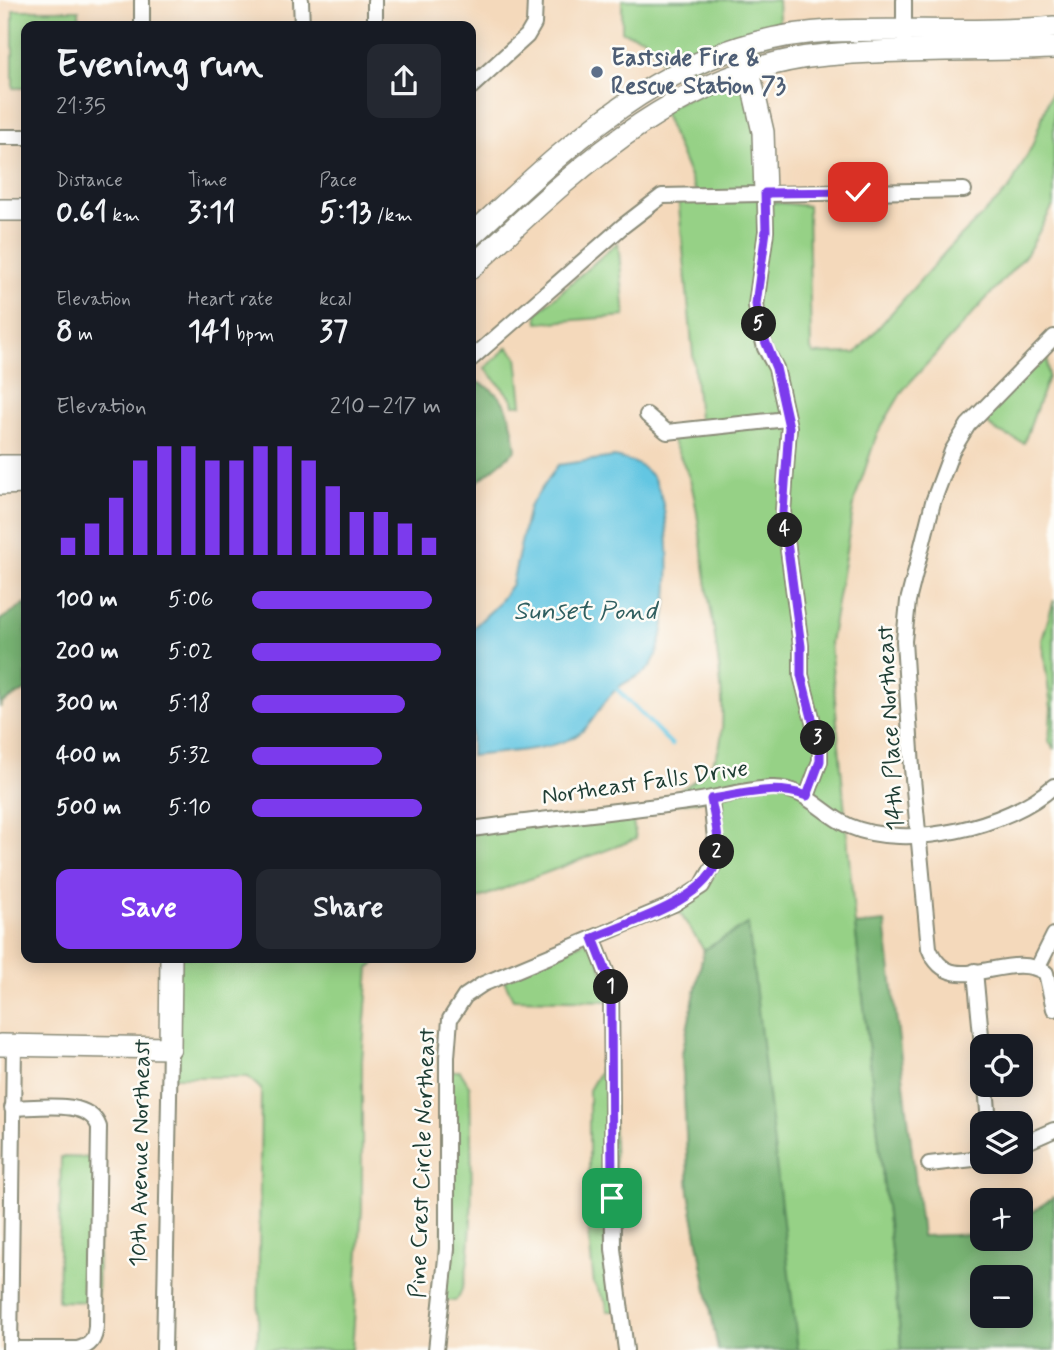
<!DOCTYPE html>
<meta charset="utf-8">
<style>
body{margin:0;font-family:Mynerve,sans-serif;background:#242831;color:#f1f3f6;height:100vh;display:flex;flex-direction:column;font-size:26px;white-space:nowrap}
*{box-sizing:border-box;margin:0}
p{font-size:23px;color:#9ea1a6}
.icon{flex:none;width:38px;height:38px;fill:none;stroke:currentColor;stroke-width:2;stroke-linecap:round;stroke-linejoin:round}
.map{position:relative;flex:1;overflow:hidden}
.drawer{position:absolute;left:21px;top:21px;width:455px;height:942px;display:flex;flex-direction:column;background:#171b24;border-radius:14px;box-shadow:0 4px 18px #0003}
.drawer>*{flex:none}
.buttons{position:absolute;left:970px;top:1034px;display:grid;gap:14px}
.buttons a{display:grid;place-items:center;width:63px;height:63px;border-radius:14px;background:#171b24;box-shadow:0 4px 18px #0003;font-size:35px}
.pin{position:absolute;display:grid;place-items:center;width:60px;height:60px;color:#fff;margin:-30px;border-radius:14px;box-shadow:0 4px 10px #0006}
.km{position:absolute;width:35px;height:35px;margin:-18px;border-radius:50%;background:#222;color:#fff;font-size:19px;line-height:35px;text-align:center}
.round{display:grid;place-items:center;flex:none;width:74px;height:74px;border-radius:14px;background:#242831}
.summary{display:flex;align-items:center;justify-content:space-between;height:119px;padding:0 35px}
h1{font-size:38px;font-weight:800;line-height:52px}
.metrics{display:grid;grid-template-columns:repeat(3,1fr);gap:10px;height:119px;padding:7px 35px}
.metrics div{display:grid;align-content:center}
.metrics b{font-size:30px;font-weight:800}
.metrics small{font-size:19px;font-weight:400}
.metrics p{font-size:19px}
.chart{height:196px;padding:14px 35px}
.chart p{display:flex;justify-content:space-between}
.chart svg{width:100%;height:126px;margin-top:7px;stroke:#7c3aed;stroke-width:6}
.cta{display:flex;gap:14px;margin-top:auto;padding:14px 35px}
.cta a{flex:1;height:80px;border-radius:14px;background:#7c3aed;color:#fff;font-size:28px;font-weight:800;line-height:80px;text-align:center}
.cta a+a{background:#242831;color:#f1f3f6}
ul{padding:0 35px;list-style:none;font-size:23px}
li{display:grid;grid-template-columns:112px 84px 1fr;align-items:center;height:52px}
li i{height:18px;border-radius:9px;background:#7c3aed}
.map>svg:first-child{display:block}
</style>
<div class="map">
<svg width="1054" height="1350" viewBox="0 0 1054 1350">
<rect width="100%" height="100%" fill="#fdfcf7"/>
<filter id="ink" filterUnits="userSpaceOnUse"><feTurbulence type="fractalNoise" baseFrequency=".0143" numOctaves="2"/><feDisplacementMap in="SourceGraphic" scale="14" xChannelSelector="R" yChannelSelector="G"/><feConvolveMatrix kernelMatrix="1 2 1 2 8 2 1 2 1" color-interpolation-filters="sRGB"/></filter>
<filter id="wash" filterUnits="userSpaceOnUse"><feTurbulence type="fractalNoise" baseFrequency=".00686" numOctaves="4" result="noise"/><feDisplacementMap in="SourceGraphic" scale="28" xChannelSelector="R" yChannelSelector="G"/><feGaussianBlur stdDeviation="1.57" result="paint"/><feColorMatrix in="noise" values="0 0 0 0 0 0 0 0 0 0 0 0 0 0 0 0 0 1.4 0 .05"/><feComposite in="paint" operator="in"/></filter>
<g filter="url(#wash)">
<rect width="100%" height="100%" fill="#f4d9bb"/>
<g fill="#96d186" stroke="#5a875d" stroke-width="2">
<polygon points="622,0 778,0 780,39 671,75 644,38 622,32"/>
<polygon points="13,10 79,10 79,26 26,26 26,88 13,88"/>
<path d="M750,71L765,201L808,206L811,349L814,354L856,353L948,249L1010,188L1032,146L1054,84V204L1027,254L903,390L877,434L855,499L830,643L855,925L902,1350H718L689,1192L682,1054L704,950L674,904L702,886L717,859L711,800L649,807C671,795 705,780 716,756C734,720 709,608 704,565C700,537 698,507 690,480C684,463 676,447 667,432L700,429L678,196L697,194L662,109Z"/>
<polygon points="618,242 625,316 538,323 537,313"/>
<polygon points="508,347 517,357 522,405 514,405 513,400 485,368"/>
<polygon points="1047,352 1048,377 1024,443 998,432 977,415"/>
<polygon points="1054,600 1054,748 1049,742 1051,708 1042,640"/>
<polygon points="631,809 636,839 471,901 471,829"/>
<polygon points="593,938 611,1001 513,999 502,976"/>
<polygon points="171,957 383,957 369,968 362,1060 362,1209 352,1350 254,1350 258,1335 261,1089 248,1077 169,1077"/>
<polygon points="599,1061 611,1061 620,1311 607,1311 606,1302 594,1284 589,1240 589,1090 599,1073"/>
<path d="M447,1071H460L470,1087C470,1125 479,1280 455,1301L441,1300Z"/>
<polygon points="61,1157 99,1158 97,1302 58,1301"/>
</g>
<g fill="#78b373" stroke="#4c7854" stroke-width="2" fill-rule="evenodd">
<path d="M471,380C507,390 512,416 516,450L471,487Z"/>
<polygon points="26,603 26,690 2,703 0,708 0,620"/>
<path d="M885,922L922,1236L982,1234V1239H1020V1220L1054,1197V1350H902L855,925ZM982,1278H1020V1316H982Z"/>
<polygon points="748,924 798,1350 718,1350 689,1192 682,1054 704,950"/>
</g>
<path fill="#64c6e2" stroke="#42828b" stroke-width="2" d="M614,457C629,460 640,463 651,475C676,504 673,639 649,668C643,676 626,680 618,688C601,701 594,725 576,736C551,751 500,752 471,756V630L496,606L512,584L529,507L558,465Z"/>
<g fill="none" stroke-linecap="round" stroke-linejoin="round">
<polyline stroke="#64c6e2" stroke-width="4.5" points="616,688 672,745"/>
</g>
</g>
<g filter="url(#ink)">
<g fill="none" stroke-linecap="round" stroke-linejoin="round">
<defs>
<g id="street">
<polyline points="301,0 302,26"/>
<polyline points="375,0 375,26"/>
<polyline points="904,0 904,37"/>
<polyline points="142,26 142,0"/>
<polyline points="471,87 527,36 534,24 535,0"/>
<polyline points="0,137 26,137"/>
<polyline points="765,193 766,231 756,305 759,325 765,348 776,368 789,427 783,512 801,646 801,675 820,749 820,761 807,796"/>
<path d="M1054,337L968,425L952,451L933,502L908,601L904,641L912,768L929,948C950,1003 1008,947 1046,973L1054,1009"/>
<polyline points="471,359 623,226 662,196 964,190"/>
<polyline points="647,415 667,432 787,419"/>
<path d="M471,829C542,819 615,812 687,802C714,799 742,790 770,788C806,786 820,813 849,826C907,851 1008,827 1054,786"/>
<polyline points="593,938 611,984 613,1249 626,1350"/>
<polyline points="1038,967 1054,935"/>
<polyline points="975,971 982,1046"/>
<polyline points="986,1085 989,1124"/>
<polyline points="1020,1145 1054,1130"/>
<polyline points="929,1164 982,1158"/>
<path d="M10,1349H77C91,1346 95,1339 96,1326L99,1127C89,1098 37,1108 12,1108"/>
<polyline points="10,1350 14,1045"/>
<polyline points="164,1350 170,1048"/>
<polyline points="436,1350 447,1249 447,1057 450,1019 465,996 483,984 674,904 702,886 717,859 711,799"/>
</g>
<g id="secondary">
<polyline points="746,58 763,132 765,193"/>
<polyline points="0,210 26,210"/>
<path d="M471,236C576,138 677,38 831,31C905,28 980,34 1054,27"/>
<path d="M471,268C574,172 677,68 826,55C902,48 978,51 1054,48"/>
<polyline points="0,466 26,466"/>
<polyline points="0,484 26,483"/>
<polyline points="0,1045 170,1048 171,957"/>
</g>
</defs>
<use href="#street" stroke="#8a8b78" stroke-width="18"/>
<use href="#secondary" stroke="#8a8b78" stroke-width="24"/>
<use href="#street" stroke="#fff" stroke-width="14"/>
<use href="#secondary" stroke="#fff" stroke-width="21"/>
</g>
</g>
<g fill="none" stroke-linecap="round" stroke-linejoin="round" filter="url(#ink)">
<defs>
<path id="route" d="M612,1198L611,984L593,938C627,923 709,900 717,859C721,841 714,817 711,799C746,794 773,784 807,796L820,761V749L801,675V646L783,512L789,427L776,368L759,326L756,304L766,231L765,193L858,192"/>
</defs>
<use href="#route" stroke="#fff" stroke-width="14"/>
<use href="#route" stroke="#7c3aed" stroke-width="9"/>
</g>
<circle fill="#5c6f8a" stroke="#fdfcf7" stroke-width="2.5" cx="597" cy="72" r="7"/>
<g text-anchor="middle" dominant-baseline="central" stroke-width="5" stroke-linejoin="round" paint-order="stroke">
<g font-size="24" font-weight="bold" fill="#4e5e75" stroke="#fdfcf7" text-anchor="start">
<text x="611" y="58">Eastside Fire &amp;<tspan x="611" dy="28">Rescue Station 73</tspan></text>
</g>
<g font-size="24" fill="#1f3d34" stroke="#fdfcf7">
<text transform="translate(891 728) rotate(-93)">14th Place Northeast</text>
<text transform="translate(645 783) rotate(-8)">Northeast Falls Drive</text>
<text transform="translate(141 1153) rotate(-89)">10th Avenue Northeast</text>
<text transform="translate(423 1163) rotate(-88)">Pine Crest Circle Northeast</text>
</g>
<g font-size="26" font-style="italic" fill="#305f60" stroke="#fdfcf7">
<text x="585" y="612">Sunset Pond</text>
</g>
</g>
</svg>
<div class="buttons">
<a><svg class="icon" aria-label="locate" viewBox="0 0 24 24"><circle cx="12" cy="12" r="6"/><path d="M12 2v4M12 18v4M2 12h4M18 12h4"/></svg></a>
<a><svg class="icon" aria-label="layers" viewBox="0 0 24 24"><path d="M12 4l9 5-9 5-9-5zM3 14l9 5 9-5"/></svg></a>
<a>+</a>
<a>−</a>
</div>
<div class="pin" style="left:612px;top:1198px;background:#1e9e55"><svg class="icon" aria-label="arrive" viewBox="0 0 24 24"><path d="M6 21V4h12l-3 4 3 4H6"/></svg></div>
<div class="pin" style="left:858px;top:192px;background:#d93025"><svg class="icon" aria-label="check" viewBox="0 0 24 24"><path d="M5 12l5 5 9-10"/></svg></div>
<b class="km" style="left:611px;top:987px">1</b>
<b class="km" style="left:717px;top:852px">2</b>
<b class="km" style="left:818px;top:738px">3</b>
<b class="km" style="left:785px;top:530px">4</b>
<b class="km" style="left:759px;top:324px">5</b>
<section class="drawer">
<div class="summary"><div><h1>Evening run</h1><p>21:35</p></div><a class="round"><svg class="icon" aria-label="share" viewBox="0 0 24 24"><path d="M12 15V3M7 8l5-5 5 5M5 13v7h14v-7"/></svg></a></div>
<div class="metrics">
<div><p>Distance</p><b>0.61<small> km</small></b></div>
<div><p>Time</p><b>3:11</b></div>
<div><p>Pace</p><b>5:13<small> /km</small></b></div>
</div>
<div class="metrics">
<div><p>Elevation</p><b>8<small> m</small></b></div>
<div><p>Heart rate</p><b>141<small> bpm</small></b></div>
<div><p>kcal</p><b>37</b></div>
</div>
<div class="chart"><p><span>Elevation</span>210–217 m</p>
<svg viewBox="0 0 160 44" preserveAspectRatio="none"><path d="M5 44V38M15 44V33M25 44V24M35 44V11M45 44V6M55 44V6M65 44V11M75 44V11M85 44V6M95 44V6M105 44V11M115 44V20M125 44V29M135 44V29M145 44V33M155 44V38"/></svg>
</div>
<ul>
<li><b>100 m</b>5:06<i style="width:95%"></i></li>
<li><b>200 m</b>5:02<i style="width:100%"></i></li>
<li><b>300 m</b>5:18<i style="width:81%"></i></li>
<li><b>400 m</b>5:32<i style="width:69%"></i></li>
<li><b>500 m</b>5:10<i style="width:90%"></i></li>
</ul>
<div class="cta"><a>Save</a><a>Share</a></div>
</section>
</div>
